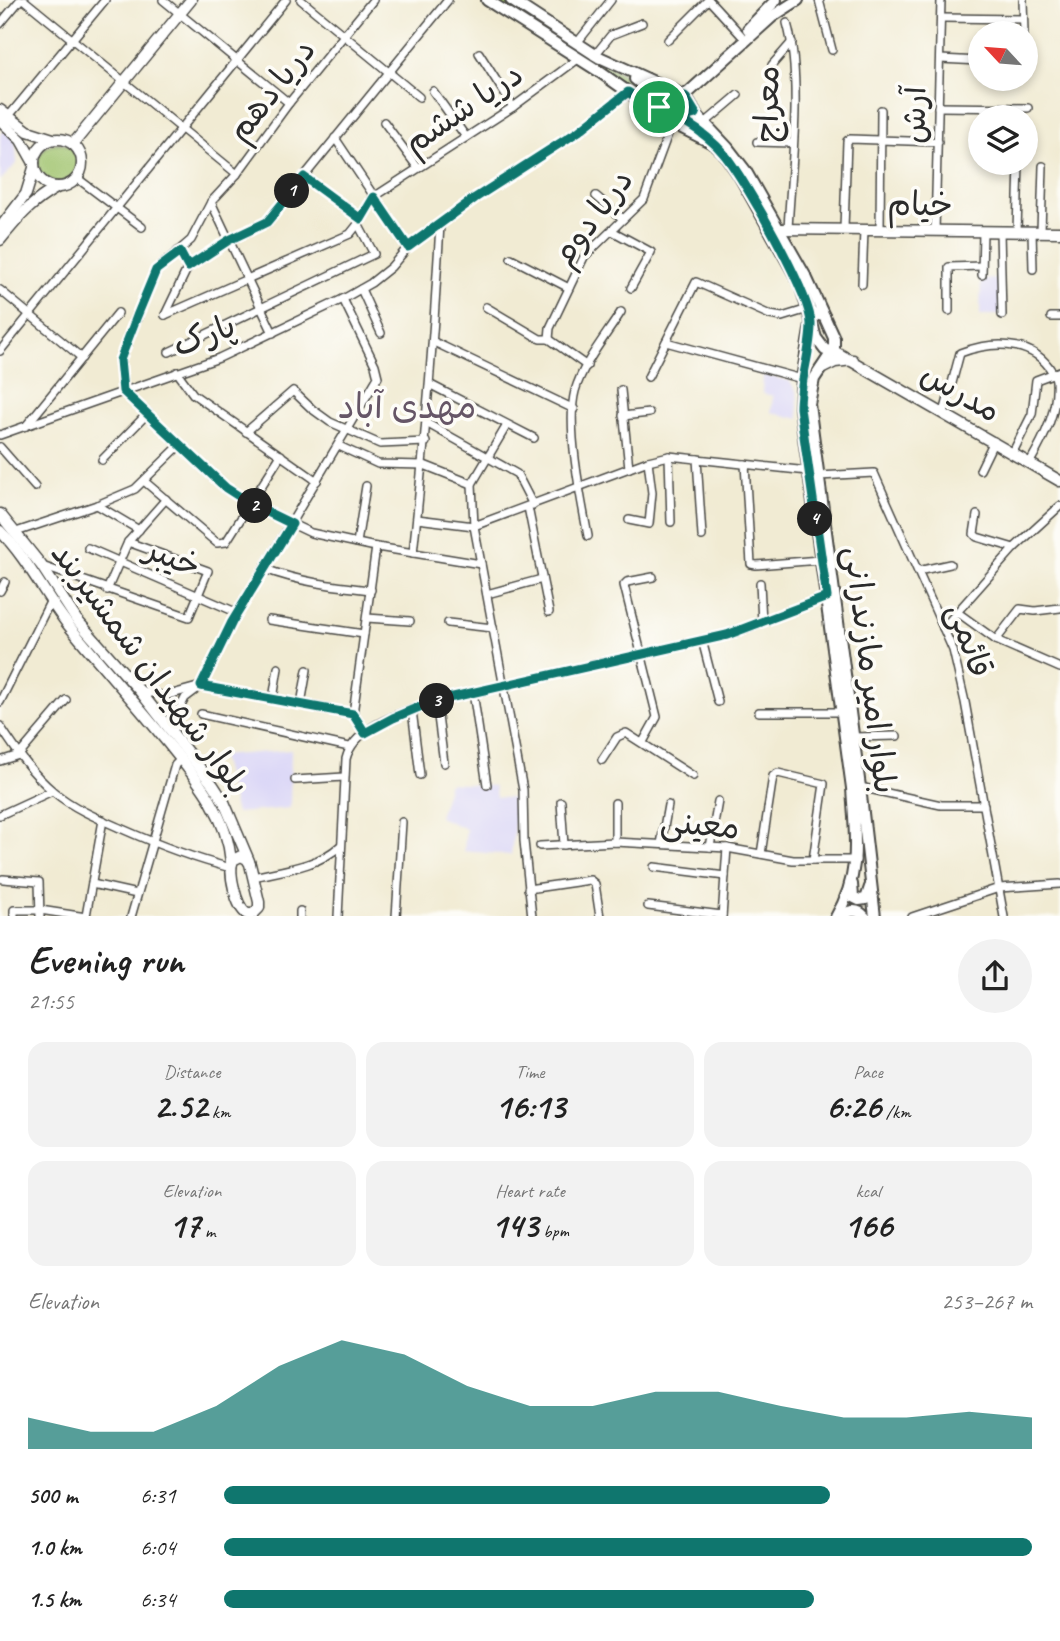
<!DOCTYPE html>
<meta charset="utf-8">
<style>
body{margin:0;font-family:Caveat,"Playpen Sans Arabic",sans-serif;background:#f2f2f2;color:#222;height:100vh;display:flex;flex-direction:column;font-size:26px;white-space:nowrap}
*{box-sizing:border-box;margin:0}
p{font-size:23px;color:#767676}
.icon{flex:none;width:38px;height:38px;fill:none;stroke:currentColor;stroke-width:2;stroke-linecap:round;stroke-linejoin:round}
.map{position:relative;height:916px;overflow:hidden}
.panel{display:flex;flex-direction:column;background:#fff;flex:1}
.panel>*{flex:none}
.needle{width:46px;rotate:296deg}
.tools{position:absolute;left:968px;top:21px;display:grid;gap:14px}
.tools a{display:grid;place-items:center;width:70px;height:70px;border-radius:50%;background:#fff;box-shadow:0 4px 10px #0003;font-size:35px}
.pin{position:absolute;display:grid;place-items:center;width:60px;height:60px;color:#fff;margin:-30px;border:4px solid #fff;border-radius:50%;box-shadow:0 2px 7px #0007}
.km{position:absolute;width:35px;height:35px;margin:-18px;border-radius:50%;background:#222;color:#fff;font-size:19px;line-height:35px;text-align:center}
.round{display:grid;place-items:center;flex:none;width:74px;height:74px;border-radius:37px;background:#f2f2f2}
.summary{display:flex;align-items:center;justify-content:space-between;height:119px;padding:0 28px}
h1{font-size:38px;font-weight:600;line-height:52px}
.figures{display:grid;grid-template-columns:repeat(3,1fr);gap:10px;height:119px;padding:7px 28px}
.figures div{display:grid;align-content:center;border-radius:18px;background:#f2f2f2;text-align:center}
.figures b{font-size:35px;font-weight:600}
.figures small{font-size:19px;font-weight:400}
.figures p{font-size:19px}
.chart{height:196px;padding:14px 28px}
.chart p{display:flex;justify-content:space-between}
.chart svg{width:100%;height:126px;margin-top:7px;fill:#0f766e;opacity:.7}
ul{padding:0 28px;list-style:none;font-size:23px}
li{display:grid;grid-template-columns:112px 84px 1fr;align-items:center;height:52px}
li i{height:18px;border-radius:9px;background:#0f766e}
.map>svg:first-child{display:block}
</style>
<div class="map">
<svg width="1060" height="917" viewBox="0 0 1060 917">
<rect width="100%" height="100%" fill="#fdfcf7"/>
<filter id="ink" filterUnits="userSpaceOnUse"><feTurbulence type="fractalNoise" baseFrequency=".0143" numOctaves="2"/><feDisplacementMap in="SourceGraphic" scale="14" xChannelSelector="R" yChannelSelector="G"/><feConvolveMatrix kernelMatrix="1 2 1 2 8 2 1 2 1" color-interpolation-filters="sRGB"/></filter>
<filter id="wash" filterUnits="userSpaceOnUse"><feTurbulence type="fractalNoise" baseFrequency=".00686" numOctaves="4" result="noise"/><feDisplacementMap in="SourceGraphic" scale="28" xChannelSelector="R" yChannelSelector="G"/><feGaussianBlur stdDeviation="1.57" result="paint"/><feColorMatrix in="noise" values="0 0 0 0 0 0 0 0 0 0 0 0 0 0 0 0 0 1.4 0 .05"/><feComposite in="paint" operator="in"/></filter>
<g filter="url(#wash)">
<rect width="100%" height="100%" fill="#f1ebd3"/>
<g fill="#dad6f7">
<polygon points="4,130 15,136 17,163 0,181 0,135"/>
<polygon points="981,278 999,280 1000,315 980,315"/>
<polygon points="763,375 790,381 797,393 799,419 771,412 773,396 762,393"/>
<polygon points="291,750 290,808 236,813 221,756"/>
<polygon points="449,783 494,786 496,797 517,799 511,855 464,851 466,829 439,817"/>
</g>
<g fill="#9fc26c" stroke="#65764c" stroke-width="2">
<polygon points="492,0 506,0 641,87 642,91 639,92 597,70"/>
<circle cx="58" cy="163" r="20"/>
</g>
</g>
<g filter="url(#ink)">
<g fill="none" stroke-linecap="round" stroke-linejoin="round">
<defs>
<g id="minor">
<polyline points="24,0 237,174"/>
<polyline points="163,0 289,103"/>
<polyline points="301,0 419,97"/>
<polyline points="373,0 289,103 237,174 211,202 191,240 156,270 120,361 123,391 226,489 292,524 311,533 371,546 481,564"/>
<polyline points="709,0 742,36"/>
<polyline points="819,0 832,50"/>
<polyline points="1023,0 1024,33"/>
<polyline points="941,18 1023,19"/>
<path d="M787,23C803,79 791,169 788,229"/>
<polyline points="0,24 20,0"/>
<polyline points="668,40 708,0"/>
<polyline points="577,43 611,0"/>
<polyline points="479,53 513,107"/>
<polyline points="595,55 611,35 642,23"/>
<polyline points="940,59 980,61"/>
<polyline points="772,65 792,42"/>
<polyline points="433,91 466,137"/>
<polyline points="938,107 1028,108"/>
<polyline points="8,117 105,0"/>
<polyline points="384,122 418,168"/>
<polyline points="705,123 738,95"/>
<polyline points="335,138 408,247"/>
<polyline points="757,142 792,143"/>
<polyline points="304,177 361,219"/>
<polyline points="77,178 142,227"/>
<polyline points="596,196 623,219"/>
<polyline points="211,202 273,333"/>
<polyline points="844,229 847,141 850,139 938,142"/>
<polyline points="880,230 881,110"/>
<polyline points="612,231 651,252 631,288"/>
<polyline points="935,231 941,0"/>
<polyline points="1000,231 1002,315"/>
<polyline points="1017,231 1019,163"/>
<polyline points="1032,231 1033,269"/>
<polyline points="1041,231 1043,166"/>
<polyline points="511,258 569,288"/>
<polyline points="188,267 229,240 267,222 448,0"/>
<polyline points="982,275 983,231"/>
<polyline points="862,284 864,230"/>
<polyline points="361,289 381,333"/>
<polyline points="0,290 82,358"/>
<polyline points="486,307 540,339 549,339 587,366"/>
<polyline points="949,311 949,267 982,266"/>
<polyline points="165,315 350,234 358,224 374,197 513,107 578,59"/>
<polyline points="165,315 188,267"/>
<polyline points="1051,317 1060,317"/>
<polyline points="549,339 550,328 584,257 644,199 672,123"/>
<polyline points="434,342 574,409"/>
<polyline points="666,342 802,379"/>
<polyline points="0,351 286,0"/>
<polyline points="169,352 374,254 358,224"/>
<polyline points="177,372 193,394 317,481"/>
<polyline points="648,377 696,282 770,315 782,317 808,309"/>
<polyline points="431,385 534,438"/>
<polyline points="621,390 629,468"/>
<path d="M944,413L960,353C989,342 1029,339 1049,367C1052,372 1056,376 1056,381C1058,411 1044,438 1030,462"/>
<polyline points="623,416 649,413"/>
<polyline points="428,424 517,474 533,505"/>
<polyline points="26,426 118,313"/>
<polyline points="246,432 293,391 312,409 330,422 380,444 426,442"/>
<polyline points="0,435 219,358 343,299 371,283 391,267 408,247 475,198 579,131 628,92"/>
<polyline points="339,446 378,464 424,465 472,484"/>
<polyline points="0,447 35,487"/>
<polyline points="1013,452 1032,414 1036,380 1060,371"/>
<polyline points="669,456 671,522"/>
<polyline points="697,459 702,536"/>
<polyline points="102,460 148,413"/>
<polyline points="745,464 751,564 756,565 820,560"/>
<polyline points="980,470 994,441"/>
<polyline points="819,476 874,473 953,650 965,702 1004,917"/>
<polyline points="144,481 217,543 226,542 281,455"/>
<polyline points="97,505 139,530"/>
<polyline points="528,507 549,612"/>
<polyline points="977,515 974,534 977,537 1014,548"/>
<polyline points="417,519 474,526 472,484 507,425"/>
<polyline points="629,520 649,524 652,493 648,461"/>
<polyline points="16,532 97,505 135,489 180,445"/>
<path d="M588,536C581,500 566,425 575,391C583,363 606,336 621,312"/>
<polyline points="357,543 366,486"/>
<polyline points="88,548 238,613"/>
<path d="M413,553C425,443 434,334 440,224"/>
<polyline points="42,566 189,617 208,571 128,542"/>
<path d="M265,569C300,582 333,586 371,590"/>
<polyline points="918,571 950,564"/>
<polyline points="760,583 762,622"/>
<polyline points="107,590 128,542 166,499"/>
<polyline points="0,591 5,582"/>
<polyline points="487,594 542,579"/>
<polyline points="957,612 996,640 1060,668"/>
<polyline points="367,618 410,621"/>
<polyline points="269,620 364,634"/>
<polyline points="448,623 493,628"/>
<polyline points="943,628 1014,548 1060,506"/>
<polyline points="702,640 718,702"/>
<polyline points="996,640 1020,609 1035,611 1060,608"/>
<polyline points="139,690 165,696 201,686 353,714 365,733"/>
<polyline points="473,692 487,785"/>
<polyline points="273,699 278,668"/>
<polyline points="436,701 444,763"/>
<polyline points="0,702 51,600"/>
<polyline points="301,704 307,670"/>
<polyline points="412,710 420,775"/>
<polyline points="759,712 842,712"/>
<polyline points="201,714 349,747"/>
<polyline points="353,714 376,547"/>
<path d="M0,726C15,749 32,774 54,792C73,808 97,818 120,828C156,844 192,858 231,868"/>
<polyline points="173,734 180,708 185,698 201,686 232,622 378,377 375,365 343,299"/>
<polyline points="853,737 897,736"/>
<polyline points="643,742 657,717 624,585 627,582 653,577"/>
<polyline points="602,760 617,737 626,733 693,776"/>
<polyline points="0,761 19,755 66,700"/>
<polyline points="295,780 344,777"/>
<polyline points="860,787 941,805 984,805"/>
<polyline points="561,802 564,845"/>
<polyline points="615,803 615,842"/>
<polyline points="0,815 52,791"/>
<polyline points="661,844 668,805"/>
<polyline points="540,846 615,842 727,848 793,860 856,860"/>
<polyline points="710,847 718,801"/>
<polyline points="761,854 773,776 778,773 824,784 813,860"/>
<polyline points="654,867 725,876"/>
<path d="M253,877C283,870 317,867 340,846"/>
<polyline points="3,879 39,882 40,917"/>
<polyline points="92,884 137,894"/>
<polyline points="528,889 590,880 595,884 600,917"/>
<polyline points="648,906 722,915"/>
<polyline points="86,916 103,820"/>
<polyline points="14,917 14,910 40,910 86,917"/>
<polyline points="131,917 175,765 181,759"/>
<polyline points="300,917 300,911"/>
<path d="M338,917L346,759C354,726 401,714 431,702L727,635L827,597"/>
<polyline points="396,917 402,822"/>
<polyline points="532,917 524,841 523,790 474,526 648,461 669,456 808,471"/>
<polyline points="722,917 727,848"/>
<polyline points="912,917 999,888 1060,884"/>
</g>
<g id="secondary">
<polyline points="0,110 28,131 53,139"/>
<polyline points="0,120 21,140 34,163"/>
<circle cx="58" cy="163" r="24"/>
<polyline points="73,144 191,0"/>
<polyline points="0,228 26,194 34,168"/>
<polyline points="779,229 1060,232"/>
<path d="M0,240C19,217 31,202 58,187"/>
<polyline points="834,351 1060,481"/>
<polyline points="821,369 835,362 853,360"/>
<polyline points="0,514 41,565 76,619 139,690 213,785 224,802 249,861"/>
<path d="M0,531C28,559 45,596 69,626C101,665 135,702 167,742C196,778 227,813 231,862"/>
<path d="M241,856L247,859L250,864L259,902V908L253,914H247C236,907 228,872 233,860Z"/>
</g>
<g id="primary">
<polyline points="487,0 597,70 672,123 714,144 723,152 739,175 800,284 811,320"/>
<polyline points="511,0 600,58"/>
<polyline points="748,29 776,0"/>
<polyline points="595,55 685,96 696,114 728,148 745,170 807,279 824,316"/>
<polyline points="635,79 647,89 644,96 635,97"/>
<polyline points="650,107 679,101 773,16 798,0"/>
<polygon points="815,314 824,316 834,338 834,351 825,350 816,338 811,320"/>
<path d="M811,324L802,379L800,408L852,788C855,836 862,873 836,917"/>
<polyline points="832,352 814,379 809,404 860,787 875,917"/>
<polyline points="852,884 853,897 859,900 866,899 870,887"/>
<path d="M839,917C848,911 857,907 865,917"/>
</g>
</defs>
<use href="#minor" stroke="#494844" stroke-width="10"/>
<use href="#secondary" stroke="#494844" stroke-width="13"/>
<use href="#primary" stroke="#494844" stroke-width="14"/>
<use href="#minor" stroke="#fff" stroke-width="7"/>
<use href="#secondary" stroke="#fff" stroke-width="10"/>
<use href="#primary" stroke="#fff" stroke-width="10"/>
</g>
</g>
<g fill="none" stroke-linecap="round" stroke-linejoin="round" filter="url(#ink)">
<defs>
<path id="route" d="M628,92L650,107C663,106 675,105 685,96L696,114L688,116L687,123C700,131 714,142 724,154C744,178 811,295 811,324C811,352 800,380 800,408L827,597L727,635L431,702L393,718L365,733L353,714L201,686L232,622L292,524L251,504L226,488L123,391L120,360L137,316L156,270L180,252L188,267L229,240L267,222L304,177L361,219L374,197L408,247L475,198L579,131Z"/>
</defs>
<use href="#route" stroke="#fff" stroke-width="14"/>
<use href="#route" stroke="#0f766e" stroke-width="9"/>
</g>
<g text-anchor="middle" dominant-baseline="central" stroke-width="7" stroke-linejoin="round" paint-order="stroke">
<g font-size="33" fill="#2b2b2b" stroke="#fdfcf7">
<text transform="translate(271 90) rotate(-52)">دریا دهم</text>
<text transform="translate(767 104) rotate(-89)">معراج</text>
<text transform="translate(463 108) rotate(-34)">دریا ششم</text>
<text transform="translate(914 115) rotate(-89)">آرش</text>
<text transform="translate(920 204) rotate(1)">خیام</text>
<text transform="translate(592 217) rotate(-53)">دریا دوم</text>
<text transform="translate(204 335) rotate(-21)">پارک</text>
<text transform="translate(961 392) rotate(30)">مدرس</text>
<text transform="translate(173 557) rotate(22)">خیبر</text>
<text transform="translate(970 640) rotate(71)">قائمی</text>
<text transform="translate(151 668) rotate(53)">بلوار شهیدان شمشیربند</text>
<text transform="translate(871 670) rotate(83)">بلوار امیر مازندرانی</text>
<text transform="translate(700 824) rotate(5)">معینی</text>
</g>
<g font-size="35" fill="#665667" stroke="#fdfcf7">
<text x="407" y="406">مهدی آباد</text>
</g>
</g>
</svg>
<div class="tools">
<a><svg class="needle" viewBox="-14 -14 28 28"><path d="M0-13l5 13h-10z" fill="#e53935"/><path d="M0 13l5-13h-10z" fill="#767676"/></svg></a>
<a><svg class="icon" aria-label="layers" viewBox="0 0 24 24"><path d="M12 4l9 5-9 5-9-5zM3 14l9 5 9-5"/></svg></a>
</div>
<div class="pin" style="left:659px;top:107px;background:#1e9e55"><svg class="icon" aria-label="arrive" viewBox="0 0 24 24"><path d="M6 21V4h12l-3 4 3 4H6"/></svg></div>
<b class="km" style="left:292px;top:191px">1</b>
<b class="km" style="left:255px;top:506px">2</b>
<b class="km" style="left:437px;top:701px">3</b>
<b class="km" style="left:815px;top:519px">4</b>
</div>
<section class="panel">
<div class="summary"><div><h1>Evening run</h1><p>21:55</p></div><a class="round"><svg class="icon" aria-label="share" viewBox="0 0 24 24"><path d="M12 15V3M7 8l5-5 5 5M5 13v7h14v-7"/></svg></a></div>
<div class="figures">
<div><p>Distance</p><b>2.52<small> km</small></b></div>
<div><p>Time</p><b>16:13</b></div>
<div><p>Pace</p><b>6:26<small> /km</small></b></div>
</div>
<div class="figures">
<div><p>Elevation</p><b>17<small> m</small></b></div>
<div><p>Heart rate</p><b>143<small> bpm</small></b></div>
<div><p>kcal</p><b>166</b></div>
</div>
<div class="chart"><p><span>Elevation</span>253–267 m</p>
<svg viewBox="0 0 160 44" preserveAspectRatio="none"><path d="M0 44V33L10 38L20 38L30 29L40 15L50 6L60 11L70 22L80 29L90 29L100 24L110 24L120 29L130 33L140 33L150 31L160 33V44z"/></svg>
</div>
<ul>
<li><b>500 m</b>6:31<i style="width:75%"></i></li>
<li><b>1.0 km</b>6:04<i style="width:100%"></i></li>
<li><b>1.5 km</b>6:34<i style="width:73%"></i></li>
</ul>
</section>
